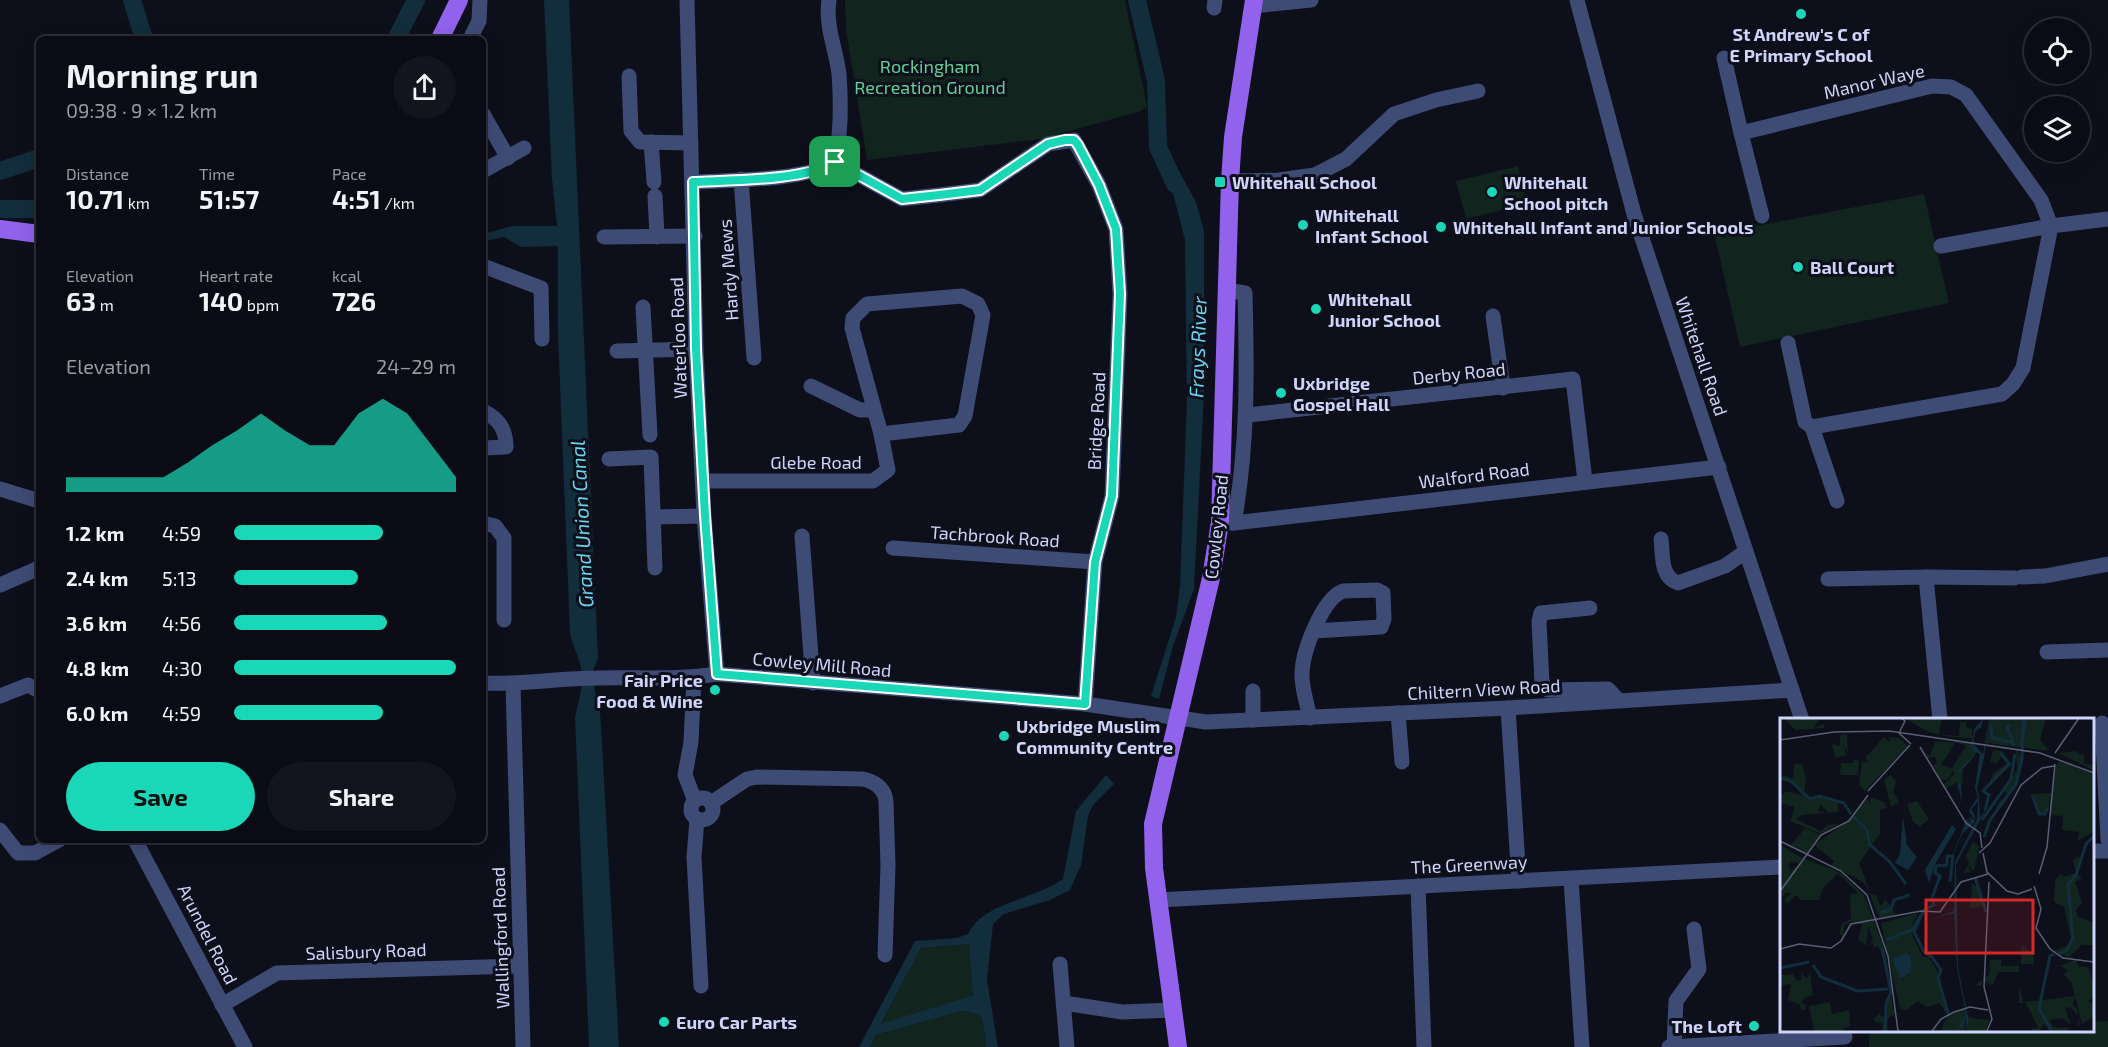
<!DOCTYPE html>
<meta charset="utf-8">
<style>
body{margin:0;font-family:"Exo 2",sans-serif;background:#13141d;color:#f1f3f6;height:100vh;display:flex;flex-direction:column;font-size:22px;white-space:nowrap}
*{box-sizing:border-box;margin:0}
p{font-size:20px;color:#999ba0}
.icon{flex:none;width:33px;height:33px;fill:none;stroke:currentColor;stroke-width:2;stroke-linecap:round;stroke-linejoin:round}
.map{position:relative;flex:1;overflow:hidden}
.details{position:absolute;left:36px;top:36px;width:450px;height:807px;display:flex;flex-direction:column;background:#0a0b14;border-radius:9px;box-shadow:0 6px 24px #0002,0 0 0 2px #2a2b34}
.details>*{flex:none}
.controls{position:absolute;left:2024px;top:18px;display:grid;gap:12px}
.controls a{display:grid;place-items:center;width:66px;height:66px;border-radius:50%;background:#0a0b14;box-shadow:0 6px 24px #0002,0 0 0 2px #2a2b34;font-size:30px}
.pin{position:absolute;display:grid;place-items:center;width:51px;height:51px;color:#fff;margin:-26px;border-radius:12px;box-shadow:0 3px 9px #0006}
.round{display:grid;place-items:center;flex:none;width:63px;height:63px;border-radius:32px;background:#13141d}
.headline{display:flex;align-items:center;justify-content:space-between;height:102px;padding:0 30px}
h1{font-size:33px;font-weight:700;line-height:45px}
.metrics{display:grid;grid-template-columns:repeat(3,1fr);gap:9px;height:102px;padding:6px 30px}
.metrics div{display:grid;align-content:center}
.metrics b{font-size:26px;font-weight:700}
.metrics small{font-size:16px;font-weight:400}
.metrics p{font-size:16px}
.chart{height:168px;padding:12px 30px}
.chart p{display:flex;justify-content:space-between}
.chart svg{width:100%;height:108px;margin-top:6px;fill:#1ad8b7;opacity:.7}
.action{display:flex;gap:12px;margin-top:auto;padding:12px 30px}
.action a{flex:1;height:69px;border-radius:36px;background:#1ad8b7;color:#111;font-size:24px;font-weight:700;line-height:69px;text-align:center}
.action a+a{background:#13141d;color:#f1f3f6}
ul{padding:0 30px;list-style:none;font-size:20px}
li{display:grid;grid-template-columns:96px 72px 1fr;align-items:center;height:45px}
li i{height:15px;border-radius:8px;background:#1ad8b7}
.map>svg:first-child{display:block}
</style>
<div class="map">
<svg width="2108" height="1047" viewBox="0 0 2108 1047">
<rect width="100%" height="100%" fill="#0d0f1b"/>
<g fill="#11241e">
<polygon points="845,0 1125,0 1147,106 1141,111 1041,139 867,160 846,30"/>
<polygon points="1518,166 1527,204 1466,219 1456,181"/>
<polygon points="1924,194 1949,303 1740,347 1715,237 1756,226"/>
<polygon points="970,944 973,995 881,1025 921,948"/>
<polygon points="963,1011 980,1015 983,1022 986,1047 870,1047 876,1035"/>
<polygon points="2108,1021 2108,1047 1869,1047 1870,1031 2092,1030 2092,1022"/>
</g>
<g fill="#122d3b" fill-rule="evenodd">
<path d="M544,0H569L598,658L593,671L595,693L599,698L601,726L619,1047H589L575,718C578,701 584,688 581,670C580,657 572,646 570,633L558,334V246L521,247L504,237L483,241V234L513,226H557L552,179Z"/>
<polygon points="1173,160 1196,202 1204,231 1204,394 1194,589 1173,646 1159,699 1151,696 1176,617 1180,587 1187,398 1185,240 1173,193 1160,163"/>
<path d="M1106,775L1114,784L1093,805L1088,816L1081,865L1070,890L1050,900L1004,914L993,924L987,980L998,1047H986L983,1022L980,1015L963,1011L876,1035L870,1047H859L915,941L957,938L968,934C983,902 1034,900 1063,879L1076,811ZM969,944L973,995L881,1024L921,948Z"/>
</g>
<g fill="none" stroke-linecap="round" stroke-linejoin="round">
<g stroke="#122d3b" stroke-width="18">
<polyline points="132,0 144,39"/>
<polyline points="1137,0 1156,81 1158,147 1175,184"/>
<polyline points="396,39 416,0"/>
<polyline points="0,171 39,158"/>
<polyline points="0,209 39,209"/>
</g>
<g stroke="#3e4b75" stroke-width="15">
<polyline points="687,0 696,349 704,516 717,674"/>
<polyline points="1577,0 1634,214 1802,720"/>
<polyline points="1253,6 1311,0"/>
<polyline points="1214,8 1215,0"/>
<polyline points="470,39 479,21 480,0"/>
<polyline points="1724,58 1741,133 1932,86 1951,87 1966,95 2041,200 2051,226 1941,246"/>
<polyline points="629,76 631,131 640,142 691,143"/>
<polyline points="483,114 508,158"/>
<polyline points="1741,133 1762,216"/>
<polyline points="651,142 654,182"/>
<polyline points="835,162 902,199 939,195 980,190 1048,144 1074,140 1099,185 1116,229 1120,294 1112,496 1095,562 1085,704"/>
<polyline points="483,171 524,148"/>
<polyline points="741,179 754,358"/>
<polyline points="1230,181 1279,180 1315,175 1346,159 1394,114 1436,100 1478,91"/>
<path d="M693,182C730,180 805,181 835,162C841,135 841,101 839,74C836,49 825,26 829,0"/>
<polyline points="655,196 657,237"/>
<polyline points="604,237 695,236"/>
<polyline points="483,266 541,288 542,339"/>
<path d="M1226,290L1245,293C1247,371 1248,446 1234,523H1226"/>
<polyline points="643,307 650,435"/>
<polyline points="1493,316 1503,388"/>
<polyline points="1788,343 1805,422 1812,427 2002,394 2013,384 2023,368 2051,226 2108,219"/>
<polyline points="617,351 696,349"/>
<polyline points="811,386 860,410 873,410"/>
<path d="M483,411C499,419 506,429 506,447L483,448"/>
<polyline points="1248,415 1573,379 1585,481"/>
<polyline points="1812,427 1837,501"/>
<polyline points="609,459 651,457 655,568"/>
<polyline points="704,481 873,481 888,470 881,434 852,328 853,318 867,304 962,296 978,304 983,315 965,416 959,425 881,434"/>
<polyline points="0,489 39,501"/>
<polyline points="653,517 704,516"/>
<polyline points="483,523 495,526 504,538 504,620"/>
<polyline points="1234,523 1719,467"/>
<polyline points="802,536 813,683"/>
<path d="M1661,539C1663,555 1660,577 1678,583L1725,566L1745,552"/>
<polyline points="893,548 1095,562"/>
<polyline points="1926,577 2015,578"/>
<polyline points="2022,577 2045,576 2108,564"/>
<polyline points="1828,579 1926,577 1940,720"/>
<polyline points="0,585 39,568"/>
<polyline points="1590,608 1541,613 1539,622 1542,683 1548,690 1608,689 1618,700"/>
<polyline points="2047,652 2108,650"/>
<polyline points="694,677 691,742 685,775 695,801"/>
<path d="M483,683C522,685 559,678 597,678C637,677 677,680 717,674L1085,704L1206,722L1508,708L1792,690"/>
<polyline points="513,684 523,1047"/>
<polyline points="1253,691 1253,720"/>
<polyline points="0,696 28,685 39,691"/>
<polyline points="1508,708 1519,881"/>
<polyline points="1398,713 1402,762"/>
<path d="M1310,718C1307,703 1301,687 1302,672C1303,651 1322,599 1343,591L1377,590L1383,593L1384,619L1381,627L1314,631"/>
<polyline points="2102,723 2108,840"/>
<circle cx="702" cy="809" r="11"/>
<path d="M711,803L747,779L757,777L863,779C876,782 885,789 886,802L888,865L885,955"/>
<polyline points="697,819 694,857 701,986"/>
<polyline points="0,830 18,853 35,853 59,840"/>
<polyline points="135,840 245,1047"/>
<polyline points="2092,851 2108,851"/>
<polyline points="1571,879 1582,1047"/>
<polyline points="1418,886 1424,1047"/>
<polyline points="1158,900 1781,867"/>
<polyline points="1060,964 1067,1047"/>
<polyline points="1064,1003 1122,1012 1173,1010"/>
<polyline points="222,1005 277,973 520,966"/>
<polyline points="1669,1047 1845,1037"/>
<polyline points="1674,1047 1676,1001 1699,969 1694,929"/>
</g>
<g stroke="#9262ec" stroke-width="18">
<polyline points="440,39 459,0"/>
<polyline points="0,229 39,234"/>
<polyline points="1178,1047 1154,868 1153,824 1211,578 1220,522 1230,181 1233,137 1254,0"/>
</g>
</g>
<g fill="none" stroke-linecap="round" stroke-linejoin="round">
<defs>
<path id="route" d="M1065,140H1074L1078,145L1099,185L1116,229L1120,294L1112,496L1095,562L1085,704L717,674L705,516L696,349L693,182C731,180 805,181 835,162L902,199L939,195L980,190L1048,144Z"/>
</defs>
<use href="#route" stroke="#fff" stroke-width="12"/>
<use href="#route" stroke="#1ad8b7" stroke-width="8"/>
</g>
<g fill="#1ad8b7" stroke="#0d0f1b" stroke-width="2">
<circle cx="1801" cy="14" r="6"/>
<rect x="1214" y="176" width="12" height="12" rx="3"/>
<circle cx="1492" cy="192" r="6"/>
<circle cx="1303" cy="225" r="6"/>
<circle cx="1441" cy="227" r="6"/>
<circle cx="1798" cy="267" r="6"/>
<circle cx="1316" cy="309" r="6"/>
<circle cx="1281" cy="393" r="6"/>
<circle cx="715" cy="690" r="6"/>
<circle cx="1004" cy="736" r="6"/>
<circle cx="664" cy="1022" r="6"/>
<circle cx="1754" cy="1026" r="6"/>
</g>
<g text-anchor="middle" dominant-baseline="central" stroke-width="6" stroke-linejoin="round" paint-order="stroke">
<g font-size="18" font-weight="bold" fill="#ced5f9" stroke="#0d0f1b" text-anchor="start">
<text x="1801" y="34" text-anchor="middle">St Andrew's C of<tspan x="1801" dy="21">E Primary School</tspan></text>
<text x="1232" y="182">Whitehall School</text>
<text x="1504" y="182">Whitehall<tspan x="1504" dy="21">School pitch</tspan></text>
<text x="1315" y="215">Whitehall<tspan x="1315" dy="21">Infant School</tspan></text>
<text x="1453" y="227">Whitehall Infant and Junior Schools</text>
<text x="1810" y="267">Ball Court</text>
<text x="1328" y="299">Whitehall<tspan x="1328" dy="21">Junior School</tspan></text>
<text x="1293" y="383">Uxbridge<tspan x="1293" dy="21">Gospel Hall</tspan></text>
<text x="703" y="680" text-anchor="end">Fair Price<tspan x="703" dy="21">Food &amp; Wine</tspan></text>
<text x="1016" y="726">Uxbridge Muslim<tspan x="1016" dy="21">Community Centre</tspan></text>
<text x="676" y="1022">Euro Car Parts</text>
<text x="1742" y="1026" text-anchor="end">The Loft</text>
</g>
<g font-size="18" fill="#64cf97" stroke="#0d0f1b">
<text x="930" y="66">Rockingham<tspan x="930" dy="21">Recreation Ground</tspan></text>
</g>
<g font-size="18" fill="#ced5f9" stroke="#0d0f1b">
<text transform="translate(1874 81) rotate(-13)">Manor Waye</text>
<text transform="translate(728 270) rotate(-94)">Hardy Mews</text>
<text transform="translate(678 338) rotate(-92)">Waterloo Road</text>
<text transform="translate(1702 356) rotate(71)">Whitehall Road</text>
<text transform="translate(1459 373) rotate(-6)">Derby Road</text>
<text transform="translate(1096 421) rotate(-87)">Bridge Road</text>
<text x="816" y="462">Glebe Road</text>
<text transform="translate(1474 475) rotate(-7)">Walford Road</text>
<text transform="translate(1216 527) rotate(-84)">Cowley Road</text>
<text transform="translate(995 536) rotate(4)">Tachbrook Road</text>
<text transform="translate(822 664) rotate(5)">Cowley Mill Road</text>
<text transform="translate(1484 689) rotate(-3)">Chiltern View Road</text>
<text transform="translate(1469 864) rotate(-3)">The Greenway</text>
<text transform="translate(208 934) rotate(63)">Arundel Road</text>
<text transform="translate(500 938) rotate(-92)">Wallingford Road</text>
<text transform="translate(366 951) rotate(-2)">Salisbury Road</text>
</g>
<g font-size="20" font-style="italic" fill="#68d4ed" stroke="#0d0f1b">
<text transform="translate(1197 347) rotate(-88)">Frays River</text>
<text transform="translate(581 524) rotate(-93)">Grand Union Canal</text>
</g>
</g>
<g transform="translate(1780 718)">
<rect width="314" height="314" fill="#0d0f1b"/>
<path d="M4,0H40L34,10L44,6V10L15,12ZM125,0H162L159,16L174,18H179L180,1L181,5L187,3L186,9L192,11V20L171,19L148,14ZM209,0H266L260,22L270,33L206,25ZM67,16L68,36L64,27L66,37L55,40L52,26L60,28V17ZM104,19L110,24L109,19L119,20L128,28L85,73L79,67L82,44H88L85,40ZM148,23L192,25L195,35L192,41L196,33L199,34L201,36L202,40L198,64L195,70L198,79L190,94L198,80L195,70L201,37L197,34L191,42L183,51L182,69L177,64L166,71L163,67L175,55L169,50L173,54L167,62L160,61L153,48L157,45L155,39L148,40L146,35L150,37L155,24ZM175,25L186,27L172,50L161,47ZM213,32L221,33L232,47L209,66L213,55L227,46L222,38L216,46L210,43ZM236,32L242,41L236,69L213,98L218,85L228,76L223,73L237,51ZM295,33L304,38L305,46L313,47V52L278,35ZM75,41L79,43L78,57H60L61,45H73ZM280,43L313,56V114L297,123L299,114L282,112L283,98L269,97L276,48ZM14,46H22L26,60L24,78L31,81L40,77L57,83L59,93L49,95L41,87L38,93L45,95L22,97L16,101L41,113L48,107L60,105L41,116L10,103L15,89L0,85V78L7,73L23,78L11,63L0,61L4,57L13,61ZM110,57L116,63L113,74L119,84L111,89L104,62ZM271,75L267,96L259,97L250,76ZM88,79L89,87L91,79L104,84L107,90L100,92V116L79,145L90,174L83,164L51,147L54,143L34,127L64,106ZM137,83L149,101L140,108L133,104L127,86ZM25,110L40,117L26,136L0,120L12,126ZM193,124L199,128L194,154L189,147L190,154L183,155L189,145L186,137ZM0,127L22,140L19,145L9,144L10,154L24,141L31,143L61,155L84,177L105,233L110,269L101,233L97,228L93,231V225L89,228L93,222L89,211L92,209L88,210L86,228L78,221L82,207L72,203L64,207L63,218L59,216L62,206L71,201L70,176L78,175L58,155L43,170L39,182H20L16,177L7,186L4,181L12,175H5L3,179L0,168ZM297,139H300L297,155L302,160L295,164L302,185L296,192L297,198L313,205V227H302L290,238L297,243L298,248L308,249L313,263V280L308,283L313,286V299L302,306L295,278L293,288L297,290L300,307L298,308L299,299L290,289L285,290L291,307L282,300L270,302L273,309L291,310L287,313H272L264,306L259,313H253L251,310H258L246,285H239V268L243,284L295,278L291,264L284,257L288,252L280,248L295,242L273,233L287,228L291,220L284,189L274,184L275,162L281,156L283,159L296,155L293,143ZM192,165L200,171L204,188L190,190ZM89,175L96,177L100,188L106,182L116,196L100,201ZM138,195L131,210L132,217L143,239H149L157,252L169,296L186,290L185,313H160L168,298L159,285L148,289L137,283L127,292L120,291L101,205ZM129,235L130,255L122,261L112,241ZM241,228L253,234L254,246H241ZM210,242H221V248H239V254H218L213,267L202,263V268L195,267L209,257ZM30,253L33,277L25,279L21,286H25L26,292H21L20,287L8,282L11,266L0,268V257L13,256L17,263L22,261L21,254L27,261ZM110,274L115,297L108,300L107,313H102L103,306L93,302L99,296L107,301L104,287ZM50,284L52,296L69,292L70,308L60,313H34L29,288ZM190,294L191,300L209,302L206,313H187Z" fill="#11241e" fill-rule="evenodd"/>
<path d="M204,0L201,9L195,14L193,26L203,36L209,0L204,40L197,70L199,79L200,99L208,88L176,146L178,250L187,294L193,292L187,295L189,302L186,313V297L183,307L177,313L186,295L177,251L174,195L158,199L174,193L175,144L197,101L198,83L191,92L194,95L195,102L194,105L182,116L172,140L168,138L173,136L187,101L191,106L189,99L194,102L189,92L198,79L195,70L200,36L196,34L191,42L180,53L177,64L181,68L182,79L178,90L181,79L177,65V60L179,52L195,35L191,28L194,11ZM123,98L127,127L137,139L128,152L115,145L120,136ZM172,107L176,111L155,146L149,165L145,152ZM127,235L131,238V254L121,261L112,241Z" fill="#122d3b"/>
<path fill="none" stroke="#122d3b" stroke-width="3" d="M211,7L212,20L232,24L234,28M231,7L227,9L233,23M241,28L246,0M0,60L11,63L30,81L39,78L64,85L71,96M253,79L259,96H265L268,89M205,92L209,77L203,73L229,46L221,35M74,99L87,112L89,126L110,144L126,166M202,102L231,61L235,36M204,119L210,102L236,66L242,41L243,0M195,159L206,194M170,164L173,137M100,195L111,191L114,182L130,177M106,222L132,212L143,194M102,230L111,274L106,286L105,313M278,236L287,232L293,220L288,167L296,157L306,126L314,118M33,247L41,259L77,273L108,271M0,250L29,244M169,298L158,260L161,252L152,239L144,234L134,214L144,192L154,187L152,180L160,158L155,155L156,148L167,147V138H171M271,313L259,290L270,238L274,236"/>
<path fill="none" stroke="#5a5e74" stroke-width="1.5" d="M121,0L125,3L119,15L131,26M0,22L54,14L109,13L260,35L314,55M140,29L186,105L200,115L202,130M275,35L299,0M88,73L130,27M0,123L61,153L87,177L108,238L118,313M199,135L210,125L241,67L262,50L274,48M203,135L207,154L227,173L238,176L252,171M259,156L267,129L275,46M254,168L261,191L256,210L270,231L283,240L314,244M1,172L41,117L69,103L88,77M0,231L19,226L51,230L61,223L71,206L141,193L160,194L181,164L208,156M152,313L161,301L174,294L190,289L208,292M207,313L212,301L204,269L209,164"/>
<path fill="#d62828" fill-opacity="0.15" stroke="#d62828" stroke-width="3" d="M146,182H253V235H146Z"/>
<rect width="314" height="314" fill="none" stroke="#ced5f9" stroke-width="3"/>
</g>
</svg>
<div class="controls">
<a><svg class="icon" aria-label="locate" viewBox="0 0 24 24"><circle cx="12" cy="12" r="6"/><path d="M12 2v4M12 18v4M2 12h4M18 12h4"/></svg></a>
<a><svg class="icon" aria-label="layers" viewBox="0 0 24 24"><path d="M12 4l9 5-9 5-9-5zM3 14l9 5 9-5"/></svg></a>
</div>
<div class="pin" style="left:835px;top:162px;background:#1e9e55"><svg class="icon" aria-label="arrive" viewBox="0 0 24 24"><path d="M6 21V4h12l-3 4 3 4H6"/></svg></div>
<section class="details">
<div class="headline"><div><h1>Morning run</h1><p>09:38 · 9 × 1.2 km</p></div><a class="round"><svg class="icon" aria-label="share" viewBox="0 0 24 24"><path d="M12 15V3M7 8l5-5 5 5M5 13v7h14v-7"/></svg></a></div>
<div class="metrics">
<div><p>Distance</p><b>10.71<small> km</small></b></div>
<div><p>Time</p><b>51:57</b></div>
<div><p>Pace</p><b>4:51<small> /km</small></b></div>
</div>
<div class="metrics">
<div><p>Elevation</p><b>63<small> m</small></b></div>
<div><p>Heart rate</p><b>140<small> bpm</small></b></div>
<div><p>kcal</p><b>726</b></div>
</div>
<div class="chart"><p><span>Elevation</span>24–29 m</p>
<svg viewBox="0 0 160 44" preserveAspectRatio="none"><path d="M0 44V38L10 38L20 38L30 38L40 38L50 32L60 25L70 19L80 12L90 19L100 25L110 25L120 12L130 6L140 12L150 25L160 38V44z"/></svg>
</div>
<ul>
<li><b>1.2 km</b>4:59<i style="width:67%"></i></li>
<li><b>2.4 km</b>5:13<i style="width:56%"></i></li>
<li><b>3.6 km</b>4:56<i style="width:69%"></i></li>
<li><b>4.8 km</b>4:30<i style="width:100%"></i></li>
<li><b>6.0 km</b>4:59<i style="width:67%"></i></li>
</ul>
<div class="action"><a>Save</a><a>Share</a></div>
</section>
</div>
